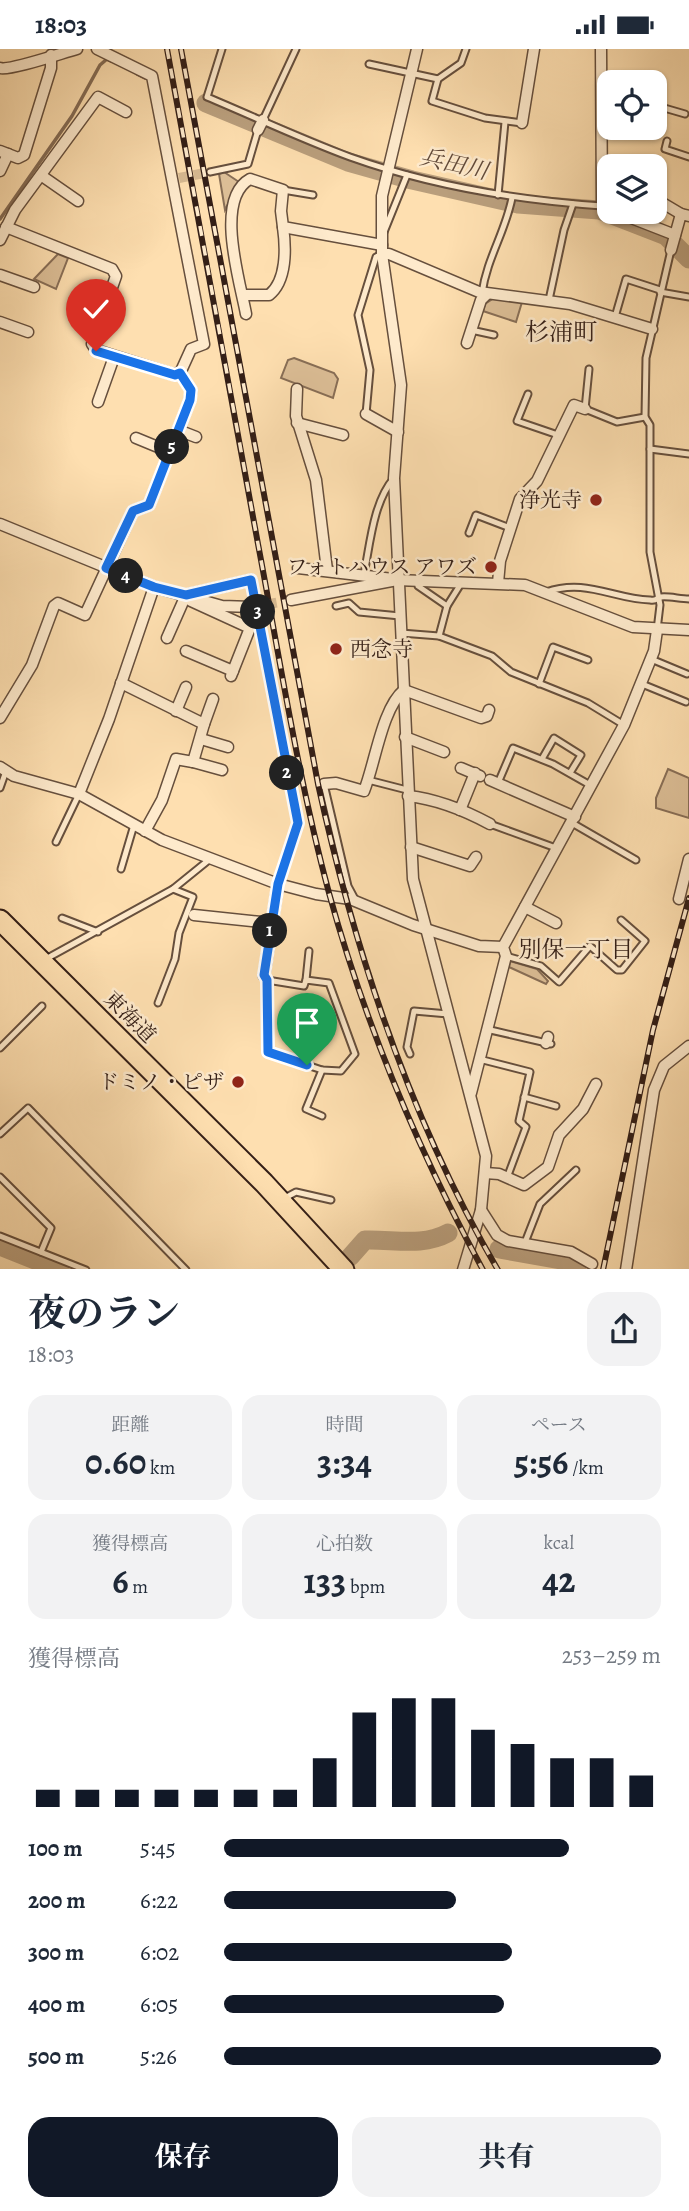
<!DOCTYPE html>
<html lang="ja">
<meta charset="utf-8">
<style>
body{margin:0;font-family:Alegreya,"Noto Serif JP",serif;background:#f2f2f3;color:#1f2937;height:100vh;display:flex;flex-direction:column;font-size:26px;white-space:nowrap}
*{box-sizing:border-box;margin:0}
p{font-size:23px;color:#747a83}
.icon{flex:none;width:38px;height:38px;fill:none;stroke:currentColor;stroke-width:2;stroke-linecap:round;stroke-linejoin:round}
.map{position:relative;height:1220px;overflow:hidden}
.details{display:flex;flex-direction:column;background:#fff;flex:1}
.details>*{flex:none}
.tools{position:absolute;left:597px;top:21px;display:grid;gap:14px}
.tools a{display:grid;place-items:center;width:70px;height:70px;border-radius:14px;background:#fff;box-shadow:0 2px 5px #0004;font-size:35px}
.pin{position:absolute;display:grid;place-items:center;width:60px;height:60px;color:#fff;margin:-72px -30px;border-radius:50% 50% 50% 0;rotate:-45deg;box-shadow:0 0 7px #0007}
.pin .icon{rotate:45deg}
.km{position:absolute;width:35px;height:35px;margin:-18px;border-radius:50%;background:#222;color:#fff;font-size:19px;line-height:35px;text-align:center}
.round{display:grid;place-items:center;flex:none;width:74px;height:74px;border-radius:21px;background:#f2f2f3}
.summary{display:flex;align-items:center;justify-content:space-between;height:119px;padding:0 28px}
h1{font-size:38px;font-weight:700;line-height:52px}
.metrics{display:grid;grid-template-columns:repeat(3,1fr);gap:10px;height:119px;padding:7px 28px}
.metrics div{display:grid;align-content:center;border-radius:18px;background:#f2f2f3;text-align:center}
.metrics b{font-size:35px;font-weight:700}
.metrics small{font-size:19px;font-weight:400}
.metrics p{font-size:19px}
.chart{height:196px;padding:14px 28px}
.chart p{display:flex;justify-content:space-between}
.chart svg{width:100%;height:126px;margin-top:7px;stroke:#111827;stroke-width:6}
.action{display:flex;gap:14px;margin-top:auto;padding:14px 28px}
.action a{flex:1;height:80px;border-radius:21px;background:#111827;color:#fff;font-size:28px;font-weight:700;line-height:80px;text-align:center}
.action a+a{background:#f2f2f3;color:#1f2937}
ul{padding:0 28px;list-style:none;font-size:23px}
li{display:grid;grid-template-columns:112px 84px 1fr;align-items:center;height:52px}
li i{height:18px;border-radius:9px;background:#111827}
.status{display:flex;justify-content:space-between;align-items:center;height:49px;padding:0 35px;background:#fff;direction:ltr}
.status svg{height:19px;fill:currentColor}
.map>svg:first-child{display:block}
</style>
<div class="status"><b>18:03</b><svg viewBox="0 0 49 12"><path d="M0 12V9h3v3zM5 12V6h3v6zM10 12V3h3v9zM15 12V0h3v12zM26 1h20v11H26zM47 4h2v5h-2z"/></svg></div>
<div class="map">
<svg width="689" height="1221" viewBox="0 0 689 1221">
<rect width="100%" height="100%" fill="#fedfb0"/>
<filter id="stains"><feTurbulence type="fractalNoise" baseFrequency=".00286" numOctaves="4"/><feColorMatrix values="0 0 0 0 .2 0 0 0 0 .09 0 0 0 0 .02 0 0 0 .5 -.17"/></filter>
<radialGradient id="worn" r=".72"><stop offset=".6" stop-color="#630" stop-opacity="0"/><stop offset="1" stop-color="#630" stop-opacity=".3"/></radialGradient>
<g fill="#dcbe96" stroke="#886e56" stroke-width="2">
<polygon points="224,123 239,133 225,161 219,125"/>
<polygon points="58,205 68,209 56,240 34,230"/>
<polygon points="494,249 522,253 516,273 483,262 485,255"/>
<polygon points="294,309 334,324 338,330 333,349 281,329 288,311"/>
<polygon points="668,720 689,729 689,769 656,759 656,749"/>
<polygon points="510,912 537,920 548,932 546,935 509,918"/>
</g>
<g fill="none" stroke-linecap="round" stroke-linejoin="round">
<g stroke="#846b54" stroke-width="3.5">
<polyline points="137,25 145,29"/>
<polyline points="0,170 72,67 100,16 107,10 111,12"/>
</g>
<g stroke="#b99e7c" stroke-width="19">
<polyline points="206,54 348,113 412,131 518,155 599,161 666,187 689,210"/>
<polyline points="0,1197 60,1221"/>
<polyline points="499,1200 567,1212 577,1221"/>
<path d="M350,1208L365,1191C394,1190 422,1198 448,1184"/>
</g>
<g stroke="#d6b991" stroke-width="10" stroke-dasharray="10 5" stroke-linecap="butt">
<polyline points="179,129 210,123"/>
<polyline points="252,558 291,551"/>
</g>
<defs>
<g id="lane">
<path d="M222,0L207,48C255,68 301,90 350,108C431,137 516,151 602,157"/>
<polyline points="369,15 438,30 461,14 466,0"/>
<polyline points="438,30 432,52 485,69 522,74"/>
<polyline points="654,56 685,65"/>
<polyline points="263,71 296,0"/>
<polyline points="667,92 665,100 689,108"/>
<polyline points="210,123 248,115 258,81"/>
<polyline points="283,141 313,146"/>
<polyline points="498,146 505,73"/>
<polyline points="384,183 407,126"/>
<polyline points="660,243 689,248"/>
<path d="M482,244C487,209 505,184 512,149"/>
<polyline points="549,251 564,181 573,155"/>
<polyline points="615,268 626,230 660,241"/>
<polyline points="471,281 494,286"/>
<polyline points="589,320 585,360 617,373 645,368"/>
<polyline points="528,345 517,372 558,386"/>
<polyline points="366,365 370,321 358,266 376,208 382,205"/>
<polyline points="650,400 689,405"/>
<polyline points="469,484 476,466 510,479"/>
<path d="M364,525C370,496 373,453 394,429"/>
<polyline points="251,531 298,774 279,834"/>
<polyline points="417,531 418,537 447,557"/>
<path d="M546,543C586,529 613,550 650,551C658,552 654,550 661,548C669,547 680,550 689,550"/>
<polyline points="336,557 349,554 359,563 400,567"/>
<polyline points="657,581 660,556 650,503 650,376 645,368 646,309 671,201"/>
<polyline points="401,584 439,587 492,607 511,623 588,654 624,676"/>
<polyline points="439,587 447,557 462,533"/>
<polyline points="651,610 687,625"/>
<polyline points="539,635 553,598 588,611"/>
<polyline points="642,635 686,653"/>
<polyline points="542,710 554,689 581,706 570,724"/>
<polyline points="368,731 407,741"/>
<polyline points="498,734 513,699 553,715 590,736"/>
<polyline points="324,735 348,837 356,852"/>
<polyline points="0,739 6,722"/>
<polyline points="572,774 636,811"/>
<polyline points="490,775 556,799"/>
<polyline points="56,793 79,745"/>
<polyline points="121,820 134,776"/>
<polyline points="62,869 98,883"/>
<polyline points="506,907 541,917 559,933 590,897 617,921 622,921 645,892 621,871"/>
<polyline points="44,911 173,840 210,810"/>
<polyline points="265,927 267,931 304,937 306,931 329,934 355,1005 341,1022 322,1021 268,1003 267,931"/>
<polyline points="306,931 309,902"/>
<polyline points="158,954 175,910 179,884 193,848 173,840"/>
<polyline points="486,980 551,995"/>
<polyline points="0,999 42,957"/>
<polyline points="410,1005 407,998 414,962 448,965"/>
<polyline points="479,1010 530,1023 519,1072 526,1078 507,1129"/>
<polyline points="307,1016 309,987"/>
<polyline points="524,1048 556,1057"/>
<polyline points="322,1067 306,1060 322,1021"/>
<polyline points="0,1085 28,1059 186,1221"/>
<polyline points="0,1128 51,1179 41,1203"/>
<polyline points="283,1150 296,1143 331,1151"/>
<polyline points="0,1187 86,1221"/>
<polyline points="524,1196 540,1155 576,1121"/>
</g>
<g id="street">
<polyline points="417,0 382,147 382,205 401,336 394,429 413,830 486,1107 481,1161 463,1221"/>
<polyline points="601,0 602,157 609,160"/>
<path d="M0,19C10,22 62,4 77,0"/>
<polyline points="522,74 534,0"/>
<polyline points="258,81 263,71"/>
<polyline points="0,102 18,109 24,106 51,19 51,6"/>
<polyline points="0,122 8,105"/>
<polyline points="42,127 78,152"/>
<polyline points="654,144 658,124"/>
<polyline points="654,149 681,165"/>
<polyline points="616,163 675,186"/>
<polyline points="6,178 112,220 116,227 92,295 96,301 175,326 181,322 191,300 204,295 152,27 97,0"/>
<polyline points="0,191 15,161 98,48 126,63"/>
<polyline points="671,201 681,165 689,167"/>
<polyline points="382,205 389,205 479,243 570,255 652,280"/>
<polyline points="0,226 34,238"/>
<path d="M243,246H269C287,232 286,199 283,178"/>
<path d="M246,265C240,232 214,150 250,130L283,141L281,162L283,178L382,196"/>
<polyline points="0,273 28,283"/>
<polyline points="467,294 481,251 487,245"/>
<polyline points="297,340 296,367 316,431 327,521"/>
<polyline points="98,353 114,308"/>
<polyline points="366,365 398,383"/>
<polyline points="297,374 343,386"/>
<polyline points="178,381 196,388"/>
<polyline points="136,389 170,403"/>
<polyline points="0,475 154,538 222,557 252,558"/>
<polyline points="298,519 393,530"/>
<polyline points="498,534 500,512 520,450 537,432 574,356 585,360"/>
<polyline points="291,551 397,531 525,536 633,578 689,581"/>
<polyline points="191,552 250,579 231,627"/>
<polyline points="167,589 186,546 251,531"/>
<polyline points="186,602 233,622"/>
<polyline points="121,634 204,675 193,713 176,710 162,751 145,782"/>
<polyline points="176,662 186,638"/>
<polyline points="0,669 32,616 54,557 58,554 85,566 133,462 149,456 190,351 191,341 180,324"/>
<polyline points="204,675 213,650"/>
<polyline points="405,688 444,703"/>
<polyline points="201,690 228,698"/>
<polyline points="193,713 222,721"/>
<polyline points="0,718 14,727 79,745 162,791 278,835 316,845 350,850 413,876 479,897 503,898"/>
<polyline points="461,719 480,727"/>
<polyline points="490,731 575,768"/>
<path d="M324,735L336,734L364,742C375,715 382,659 404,641L481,669L487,667L489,661"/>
<polyline points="79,745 109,670 154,538"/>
<path d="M408,747C436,750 464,761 490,775"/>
<polyline points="460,761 475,724"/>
<polyline points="411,798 470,817 476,808"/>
<polyline points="679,850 689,810"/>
<polyline points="525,858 556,874"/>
<polyline points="194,866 271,874"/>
<polyline points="264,927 278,835"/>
<polyline points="546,994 548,988"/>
<polyline points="471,1044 506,907 503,898 624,676 654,602 657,581"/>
<polyline points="485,1124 499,1125 524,1136 548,1118 559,1086 583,1060 596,1035"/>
<polyline points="481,1161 497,1186 508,1192 571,1203 592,1215"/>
<polyline points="626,1221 654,1041 664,1017 689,997"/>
</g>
<polyline id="highway" points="0,871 264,1134 344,1221"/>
</defs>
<use href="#lane" stroke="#664f3d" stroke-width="9"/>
<use href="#street" stroke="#664f3d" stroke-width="13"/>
<use href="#highway" stroke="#341f17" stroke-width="23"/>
<use href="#lane" stroke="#feeacc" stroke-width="5"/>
<use href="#street" stroke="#feeacc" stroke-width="10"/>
<use href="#highway" stroke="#fedfb0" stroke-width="19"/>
<defs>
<g id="rail">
<path d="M167,0C198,165 228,330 258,495C280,611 298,729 329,844C365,975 418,1101 483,1221"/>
<path d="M181,0L318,735C355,904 410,1071 498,1221"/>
<polyline points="603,1221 653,981 689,849"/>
</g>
</defs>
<use href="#rail" stroke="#341f17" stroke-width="6"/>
<use href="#rail" stroke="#feeacc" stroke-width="3.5" stroke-dasharray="10" stroke-linecap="butt"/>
</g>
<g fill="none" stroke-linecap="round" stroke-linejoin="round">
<defs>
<polyline id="route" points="96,302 175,326 180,324 191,341 190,351 149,456 133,462 106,519 154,538 186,546 251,531 298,774 278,835 264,926 267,931 268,1003 307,1016"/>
</defs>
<use href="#route" stroke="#fff" stroke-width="14"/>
<use href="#route" stroke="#1a73e8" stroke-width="9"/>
</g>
<g fill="#8f2418" stroke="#feeacc" stroke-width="2.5">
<circle cx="596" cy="451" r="7"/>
<circle cx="491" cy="518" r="7"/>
<circle cx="336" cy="600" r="7"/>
<circle cx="238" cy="1033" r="7"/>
</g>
<g text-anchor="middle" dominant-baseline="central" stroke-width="5" stroke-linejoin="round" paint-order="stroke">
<g font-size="21" fill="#341f17" stroke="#feeacc" text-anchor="end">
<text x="582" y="451">浄光寺</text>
<text x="477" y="518">フォトハウス アワズ</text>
<text x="350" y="600" text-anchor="start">西念寺</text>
<text x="224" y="1033">ドミノ・ピザ</text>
</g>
<g font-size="21" fill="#341f17" stroke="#feeacc">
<text transform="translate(130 968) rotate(45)">東海道</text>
</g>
<g font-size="23" font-style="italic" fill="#634b3a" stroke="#feeacc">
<text transform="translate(454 115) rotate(13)">兵田川</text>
</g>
<g font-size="23" fill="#341f17" stroke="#feeacc">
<text x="576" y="900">別保一丁目</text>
</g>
<g font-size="24" fill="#341f17" stroke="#feeacc">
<text x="561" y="283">杉浦町</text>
</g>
</g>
<rect width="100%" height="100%" filter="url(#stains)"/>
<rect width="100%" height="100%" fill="url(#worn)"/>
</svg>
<div class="tools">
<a><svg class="icon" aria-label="locate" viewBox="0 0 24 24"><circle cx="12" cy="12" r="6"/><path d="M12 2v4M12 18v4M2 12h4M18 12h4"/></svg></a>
<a><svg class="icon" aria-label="layers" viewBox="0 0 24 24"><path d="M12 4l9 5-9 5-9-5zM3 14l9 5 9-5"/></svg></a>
</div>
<div class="pin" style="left:307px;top:1016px;background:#1e9e55"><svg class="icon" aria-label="arrive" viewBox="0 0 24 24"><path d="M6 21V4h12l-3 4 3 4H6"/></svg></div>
<div class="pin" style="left:96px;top:302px;background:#d93025"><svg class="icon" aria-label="check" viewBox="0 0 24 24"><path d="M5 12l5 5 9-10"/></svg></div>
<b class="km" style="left:270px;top:882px">1</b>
<b class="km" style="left:287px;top:724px">2</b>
<b class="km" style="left:258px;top:563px">3</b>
<b class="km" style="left:126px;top:527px">4</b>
<b class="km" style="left:172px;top:398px">5</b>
</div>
<section class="details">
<div class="summary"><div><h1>夜のラン</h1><p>18:03</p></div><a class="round"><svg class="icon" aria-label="share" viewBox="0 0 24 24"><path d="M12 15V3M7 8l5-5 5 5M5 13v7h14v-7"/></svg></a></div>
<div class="metrics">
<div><p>距離</p><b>0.60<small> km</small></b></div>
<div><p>時間</p><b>3:34</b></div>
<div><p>ペース</p><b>5:56<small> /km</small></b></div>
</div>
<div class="metrics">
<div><p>獲得標高</p><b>6<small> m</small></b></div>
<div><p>心拍数</p><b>133<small> bpm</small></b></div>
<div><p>kcal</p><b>42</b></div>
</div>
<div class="chart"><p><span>獲得標高</span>253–259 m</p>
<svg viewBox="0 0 160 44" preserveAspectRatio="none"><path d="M5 44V38M15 44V38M25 44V38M35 44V38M45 44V38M55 44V38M65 44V38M75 44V27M85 44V11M95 44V6M105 44V6M115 44V17M125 44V22M135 44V27M145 44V27M155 44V33"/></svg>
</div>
<ul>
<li><b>100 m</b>5:45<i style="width:79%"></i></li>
<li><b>200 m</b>6:22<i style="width:53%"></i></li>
<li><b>300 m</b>6:02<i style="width:66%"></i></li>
<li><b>400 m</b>6:05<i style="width:64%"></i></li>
<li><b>500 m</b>5:26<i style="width:100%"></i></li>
</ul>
<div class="action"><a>保存</a><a>共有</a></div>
</section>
